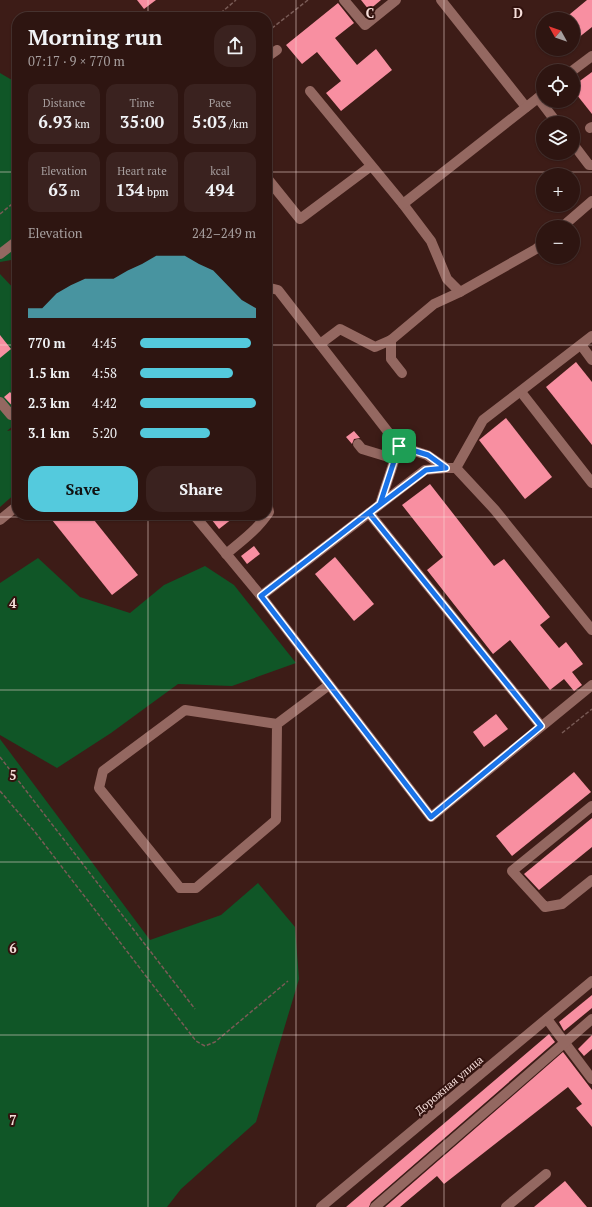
<!DOCTYPE html>
<meta charset="utf-8">
<style>
body{margin:0;font-family:"PT Serif",serif;background:#3a221f;color:#f1f3f6;height:100vh;display:flex;flex-direction:column;font-size:15px;white-space:nowrap}
*{box-sizing:border-box;margin:0}
p{font-size:13px;color:#a79f9f}
.icon{flex:none;width:22px;height:22px;fill:none;stroke:currentColor;stroke-width:2;stroke-linecap:round;stroke-linejoin:round}
.map{position:relative;flex:1;overflow:hidden}
.side{position:absolute;left:12px;top:12px;width:260px;height:508px;display:flex;flex-direction:column;background:#2e1511;border-radius:16px;box-shadow:0 1px 3px #0004,0 0 0 1px #493431}
.side>*{flex:none}
.needle{width:26px;rotate:310deg}
.buttons{position:absolute;left:536px;top:12px;display:grid;gap:8px}
.buttons a{display:grid;place-items:center;width:44px;height:44px;border-radius:50%;background:#2e1511;box-shadow:0 1px 3px #0004,0 0 0 1px #493431;font-size:20px}
.pin{position:absolute;display:grid;place-items:center;width:34px;height:34px;color:#fff;margin:-17px;border-radius:8px;box-shadow:0 2px 6px #0006}
.round{display:grid;place-items:center;flex:none;width:42px;height:42px;border-radius:16px;background:#3a221f}
.head{display:flex;align-items:center;justify-content:space-between;height:68px;padding:0 16px}
h1{font-size:22px;font-weight:700;line-height:30px}
.stats{display:grid;grid-template-columns:repeat(3,1fr);gap:6px;height:68px;padding:4px 16px}
.stats div{display:grid;align-content:center;border-radius:10px;background:#3a221f;text-align:center}
.stats b{font-size:17px;font-weight:700}
.stats small{font-size:11px;font-weight:400}
.stats p{font-size:11px}
.chart{height:112px;padding:8px 16px}
.chart p{display:flex;justify-content:space-between}
.chart svg{width:100%;height:72px;margin-top:4px;fill:#54cadd;opacity:.7}
.cta{display:flex;gap:8px;margin-top:auto;padding:8px 16px}
.cta a{flex:1;height:46px;border-radius:16px;background:#54cadd;color:#111;font-size:16px;font-weight:700;line-height:46px;text-align:center}
.cta a+a{background:#3a221f;color:#f1f3f6}
ul{padding:0 16px;list-style:none;font-size:13px}
li{display:grid;grid-template-columns:64px 48px 1fr;align-items:center;height:30px}
li i{height:10px;border-radius:5px;background:#54cadd}
.map>svg:first-child{display:block}
</style>
<div class="map">
<svg width="592" height="1207" viewBox="0 0 592 1207">
<rect width="100%" height="100%" fill="#3d1c17"/>
<g fill="#105627">
<polygon points="0,73 17,83 17,259 0,262"/>
<polygon points="0,274 17,292 17,422 7,431 17,429 17,492 0,507"/>
<polygon points="38,558 80,597 130,613 164,585 205,566 234,585 296,663 232,686 178,684 111,733 57,768 0,735 0,583"/>
<polygon points="0,739 150,940 221,915 258,883 295,927 299,979 256,1122 181,1189 167,1207 0,1207"/>
</g>
<g fill="#f88fa1">
<polygon points="137,0 156,0 144,9"/>
<polygon points="361,0 381,0 369,10"/>
<polygon points="587,0 592,0 592,27 573,42 573,19 564,19"/>
<polygon points="338,3 354,23 335,38 357,65 376,49 392,70 341,111 326,93 341,81 317,52 302,64 286,45"/>
<polygon points="592,72 592,114 573,90 573,86"/>
<polygon points="0,335 11,349 0,358"/>
<polygon points="576,362 592,382 592,445 546,387"/>
<polygon points="10,392 17,400 17,411 4,397"/>
<polygon points="506,418 552,477 525,499 479,440"/>
<polygon points="354,431 360,438 354,439 352,444 346,437"/>
<polygon points="430,484 494,566 504,559 550,617 540,625 559,648 566,642 583,664 572,672 582,685 574,691 564,679 550,690 510,640 493,654 427,570 443,557 402,505"/>
<polygon points="48,515 90,515 138,575 112,595"/>
<polygon points="208,515 237,515 219,529"/>
<polygon points="254,546 260,554 247,564 241,556"/>
<polygon points="335,557 374,604 354,621 315,574"/>
<polygon points="496,714 508,729 484,747 473,732"/>
<polygon points="574,772 591,792 512,856 496,836"/>
<polygon points="592,818 592,847 539,890 524,874"/>
<polygon points="592,995 592,1008 564,1031 559,1022"/>
<polygon points="549,1034 555,1042 371,1202 369,1207 346,1207"/>
<polygon points="592,1035 592,1049 584,1056 578,1049"/>
<polygon points="563,1052 592,1090 592,1127 576,1108 582,1104 568,1087 444,1184 437,1176 400,1207 385,1207"/>
<polygon points="565,1181 587,1207 534,1207"/>
</g>
<g fill="none" stroke-linecap="round" stroke-linejoin="round">
<g stroke="#795b56" stroke-width="1.5" stroke-dasharray="4 2" stroke-linecap="butt">
<polyline points="216,17 236,0"/>
<polyline points="267,32 308,0"/>
<polyline points="0,214 17,200"/>
<polyline points="562,733 592,709"/>
<polyline points="0,757 195,1009"/>
<polyline points="0,791 35,832 196,1041 205,1046 215,1042 288,981"/>
</g>
<g stroke="#946861" stroke-width="10">
<polyline points="344,0 365,25 396,0"/>
<polyline points="441,0 526,107"/>
<polyline points="267,57 277,50"/>
<polyline points="572,71 592,56"/>
<polyline points="310,91 403,204 431,241 447,279 460,292"/>
<polyline points="538,98 557,123"/>
<polyline points="590,128 592,127"/>
<polyline points="573,144 589,165 592,165"/>
<polyline points="267,178 300,219 371,166"/>
<polyline points="403,204 543,94"/>
<polyline points="562,227 592,201"/>
<polyline points="0,254 17,241"/>
<polyline points="267,284 270,288 278,290 399,446 427,455 446,468 456,468 495,510 592,630"/>
<polyline points="391,340 391,359 402,373"/>
<polyline points="320,344 340,329 375,347 391,340 434,304 460,292 536,249 543,243"/>
<polyline points="581,345 592,360"/>
<polyline points="521,392 592,483"/>
<polyline points="0,402 11,415"/>
<polyline points="358,444 362,449 395,459"/>
<polyline points="456,468 483,420 592,336"/>
<polyline points="380,504 399,446"/>
<polyline points="369,513 541,726"/>
<polyline points="194,515 261,596 431,817 592,685"/>
<polyline points="0,520 17,506"/>
<path d="M226,554C242,541 258,529 269,512L267,503"/>
<polyline points="261,596 425,470 446,468"/>
<polyline points="277,724 276,820 196,888 180,888 99,788 103,771 185,710 277,724 329,685"/>
<polyline points="592,806 512,871 545,907 562,904 592,880"/>
<polyline points="547,1019 592,1079"/>
<polyline points="321,1207 592,981"/>
<polyline points="375,1207 592,1019"/>
<polyline points="506,1207 546,1174"/>
</g>
</g>
<g fill="none" stroke-linecap="round" stroke-linejoin="round">
<defs>
<polyline id="route" points="399,446 380,504 261,596 431,817 541,726 369,513 426,470 446,468 428,455 399,446"/>
</defs>
<use href="#route" stroke="#fff" stroke-width="8"/>
<use href="#route" stroke="#1a73e8" stroke-width="5"/>
</g>
<path fill="none" stroke="#f7dfdb" stroke-width="1" stroke-opacity="0.55" d="M148,0V17M296,0V1207M444,0V1207M0,172H17M267,172H592M0,345H17M267,345H592M148,515V1207M0,517H592M0,690H592M0,862H592M0,1035H592"/>
<g text-anchor="middle" dominant-baseline="central" stroke-width="4" stroke-linejoin="round" paint-order="stroke">
<g font-size="11" fill="#f7dfdb" stroke="#32120e">
<text transform="translate(449 1085) rotate(-40)">Дорожная улица</text>
</g>
</g>
<g font-size="13" text-anchor="middle" font-weight="bold" fill="#f7dfdb" stroke="#32120e" stroke-width="4" stroke-linejoin="round" paint-order="stroke">
<text x="370" y="18">C</text>
<text x="518" y="18">D</text>
<text x="13" y="608">4</text>
<text x="13" y="780">5</text>
<text x="13" y="953">6</text>
<text x="13" y="1125">7</text>
</g>
</svg>
<div class="buttons">
<a><svg class="needle" viewBox="-14 -14 28 28"><path d="M0-13l5 13h-10z" fill="#e53935"/><path d="M0 13l5-13h-10z" fill="#a79f9f"/></svg></a>
<a><svg class="icon" aria-label="locate" viewBox="0 0 24 24"><circle cx="12" cy="12" r="6"/><path d="M12 2v4M12 18v4M2 12h4M18 12h4"/></svg></a>
<a><svg class="icon" aria-label="layers" viewBox="0 0 24 24"><path d="M12 4l9 5-9 5-9-5zM3 14l9 5 9-5"/></svg></a>
<a>+</a>
<a>−</a>
</div>
<div class="pin" style="left:399px;top:446px;background:#1e9e55"><svg class="icon" aria-label="arrive" viewBox="0 0 24 24"><path d="M6 21V4h12l-3 4 3 4H6"/></svg></div>
<section class="side">
<div class="head"><div><h1>Morning run</h1><p>07:17 · 9 × 770 m</p></div><a class="round"><svg class="icon" aria-label="share" viewBox="0 0 24 24"><path d="M12 15V3M7 8l5-5 5 5M5 13v7h14v-7"/></svg></a></div>
<div class="stats">
<div><p>Distance</p><b>6.93<small> km</small></b></div>
<div><p>Time</p><b>35:00</b></div>
<div><p>Pace</p><b>5:03<small> /km</small></b></div>
</div>
<div class="stats">
<div><p>Elevation</p><b>63<small> m</small></b></div>
<div><p>Heart rate</p><b>134<small> bpm</small></b></div>
<div><p>kcal</p><b>494</b></div>
</div>
<div class="chart"><p><span>Elevation</span>242–249 m</p>
<svg viewBox="0 0 160 44" preserveAspectRatio="none"><path d="M0 44V38L10 38L20 29L30 24L40 20L50 20L60 20L70 15L80 11L90 6L100 6L110 6L120 11L130 15L140 24L150 33L160 38V44z"/></svg>
</div>
<ul>
<li><b>770 m</b>4:45<i style="width:96%"></i></li>
<li><b>1.5 km</b>4:58<i style="width:80%"></i></li>
<li><b>2.3 km</b>4:42<i style="width:100%"></i></li>
<li><b>3.1 km</b>5:20<i style="width:60%"></i></li>
</ul>
<div class="cta"><a>Save</a><a>Share</a></div>
</section>
</div>
